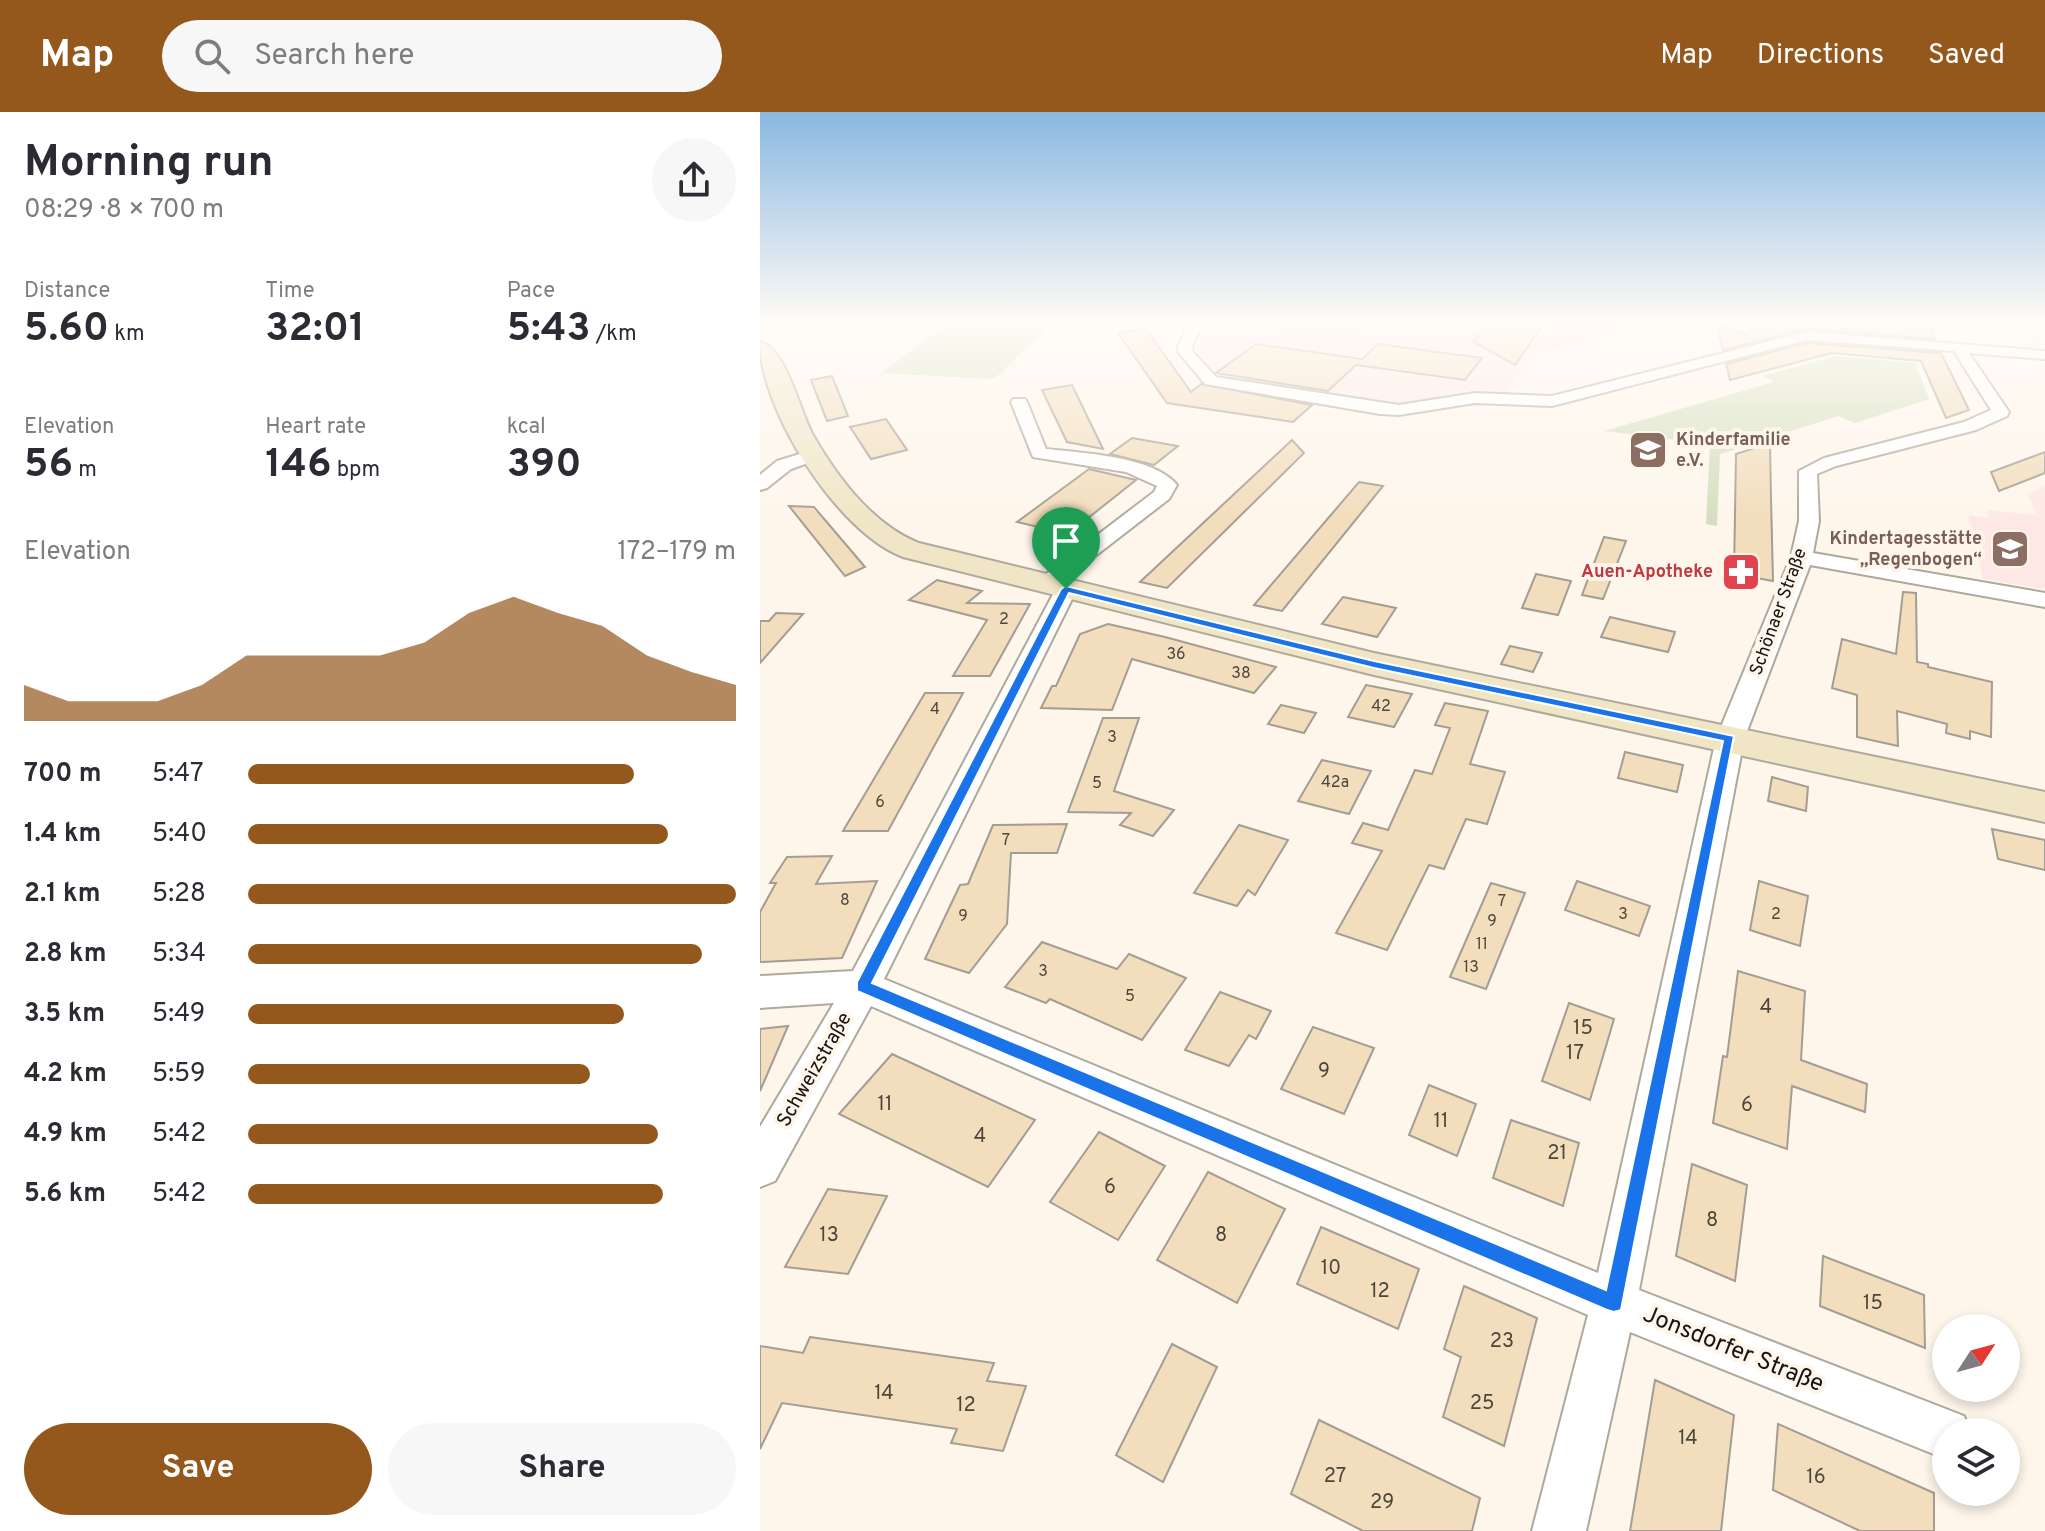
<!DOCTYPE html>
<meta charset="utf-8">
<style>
body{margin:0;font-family:Overpass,sans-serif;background:#f7f7f7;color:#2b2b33;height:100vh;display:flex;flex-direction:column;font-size:30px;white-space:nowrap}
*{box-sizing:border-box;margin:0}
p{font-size:26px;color:#7c7c81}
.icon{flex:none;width:44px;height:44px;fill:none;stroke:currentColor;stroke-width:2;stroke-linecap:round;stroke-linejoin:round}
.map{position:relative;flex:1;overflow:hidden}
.sheet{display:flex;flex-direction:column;background:#fff;width:760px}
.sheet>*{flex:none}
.needle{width:52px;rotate:54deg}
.buttons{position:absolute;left:1172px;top:1202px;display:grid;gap:16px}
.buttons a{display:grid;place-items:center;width:88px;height:88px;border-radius:50%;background:#fff;box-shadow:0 4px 12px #0003;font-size:40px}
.pin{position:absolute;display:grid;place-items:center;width:68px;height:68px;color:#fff;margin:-82px -34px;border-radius:50% 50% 50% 0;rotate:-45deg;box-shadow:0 0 8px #0007}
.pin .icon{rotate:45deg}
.round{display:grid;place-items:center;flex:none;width:84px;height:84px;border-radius:42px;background:#f7f7f7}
.headline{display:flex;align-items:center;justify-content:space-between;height:136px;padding:0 24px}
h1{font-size:44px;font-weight:700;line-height:60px}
.figures{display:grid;grid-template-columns:repeat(3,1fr);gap:12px;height:136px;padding:8px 24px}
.figures div{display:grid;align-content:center}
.figures b{font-size:40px;font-weight:700}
.figures small{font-size:22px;font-weight:400}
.figures p{font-size:22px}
.chart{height:224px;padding:16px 24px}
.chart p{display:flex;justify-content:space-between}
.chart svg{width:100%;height:144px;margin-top:8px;fill:#95581c;opacity:.7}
.button{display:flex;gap:16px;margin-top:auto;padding:16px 24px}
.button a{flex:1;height:92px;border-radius:48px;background:#95581c;color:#fff;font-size:32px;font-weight:700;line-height:92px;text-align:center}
.button a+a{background:#f7f7f7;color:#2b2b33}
ul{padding:0 24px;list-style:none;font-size:26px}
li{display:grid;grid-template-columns:128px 96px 1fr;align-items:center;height:60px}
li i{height:20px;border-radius:10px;background:#95581c}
header{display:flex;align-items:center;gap:48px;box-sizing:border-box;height:112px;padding:0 40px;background:#95581c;color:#fff}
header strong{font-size:38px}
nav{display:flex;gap:44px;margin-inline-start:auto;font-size:28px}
.search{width:560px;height:72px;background:#f7f7f7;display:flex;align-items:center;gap:20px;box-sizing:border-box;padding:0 28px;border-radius:44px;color:#7c7c81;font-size:30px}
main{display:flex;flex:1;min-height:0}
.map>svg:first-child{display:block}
</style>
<header>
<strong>Map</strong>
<div class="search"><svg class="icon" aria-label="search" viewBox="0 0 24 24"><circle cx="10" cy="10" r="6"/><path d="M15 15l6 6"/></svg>Search here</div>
<nav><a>Map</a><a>Directions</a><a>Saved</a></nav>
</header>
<main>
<section class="sheet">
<div class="headline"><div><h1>Morning run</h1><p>08:29 · 8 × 700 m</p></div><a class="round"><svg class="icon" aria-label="share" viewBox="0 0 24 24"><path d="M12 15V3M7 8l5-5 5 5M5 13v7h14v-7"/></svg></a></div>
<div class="figures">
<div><p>Distance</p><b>5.60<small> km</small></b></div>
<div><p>Time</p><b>32:01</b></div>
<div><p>Pace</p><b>5:43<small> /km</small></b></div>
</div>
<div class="figures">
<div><p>Elevation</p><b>56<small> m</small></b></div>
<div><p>Heart rate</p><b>146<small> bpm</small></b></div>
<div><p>kcal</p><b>390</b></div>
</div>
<div class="chart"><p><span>Elevation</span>172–179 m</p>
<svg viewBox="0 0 160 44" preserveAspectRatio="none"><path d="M0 44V33L10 38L20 38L30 38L40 33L50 24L60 24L70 24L80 24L90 20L100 11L110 6L120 11L130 15L140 24L150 29L160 33V44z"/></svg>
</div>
<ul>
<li><b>700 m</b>5:47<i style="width:79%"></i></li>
<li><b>1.4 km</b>5:40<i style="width:86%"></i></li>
<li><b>2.1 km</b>5:28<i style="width:100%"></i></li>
<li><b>2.8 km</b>5:34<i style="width:93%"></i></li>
<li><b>3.5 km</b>5:49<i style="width:77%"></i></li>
<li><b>4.2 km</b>5:59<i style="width:70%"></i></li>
<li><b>4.9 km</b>5:42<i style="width:84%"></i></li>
<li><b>5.6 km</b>5:42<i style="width:85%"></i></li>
</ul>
<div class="button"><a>Save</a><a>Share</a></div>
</section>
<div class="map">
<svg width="1285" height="1419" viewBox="0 0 1285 1419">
<rect width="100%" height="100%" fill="#fef6eb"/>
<polygon fill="#fee9da" points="1135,211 1220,211 1222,215 1282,217 1285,231 1136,219"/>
<g fill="#fde8e5">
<polygon points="507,211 859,211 854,223 773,242 745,283 703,281 637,292 468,268 455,261 436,235 439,226 502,226"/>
<polygon points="1285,375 1285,477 1223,467 1208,403 1229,406 1227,398 1277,403 1268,382"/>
</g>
<g fill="#d5dfbe">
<polygon points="149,211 293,211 234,267 121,261 185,214"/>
<polygon points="527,211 598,211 595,223 523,222"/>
<polygon points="1076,244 1155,251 1169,287 1095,311 1078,304 960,342 957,414 946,412 950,332 844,319 1014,270 1003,264"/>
</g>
<g fill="#f2ddbc" stroke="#a49d93" stroke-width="2">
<polygon points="729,211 784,211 755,253 714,230"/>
<polygon points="956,211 988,223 992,211 1153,211 1168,213 1175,227 1047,217 963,238"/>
<polygon points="386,217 431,280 441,272 552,293 533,310 407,291 358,221"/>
<polygon points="1047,231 1181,241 1209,298 1186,306 1161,249 1072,241 970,268 966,252"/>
<polygon points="496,232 602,247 618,232 722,246 705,268 596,253 568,279 456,261"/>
<polygon points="72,264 88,304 67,309 51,268"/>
<polygon points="312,273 343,337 307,330 282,278"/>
<polygon points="126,307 147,338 111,347 90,315"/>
<polygon points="372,326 418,334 394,353 350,342"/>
<polygon points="532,328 544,341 407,476 380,470"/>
<polygon points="1010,331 1011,386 1013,469 974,462 976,342"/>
<polygon points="1285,340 1285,361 1239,379 1231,360"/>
<polygon points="329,357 376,368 308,422 257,410"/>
<polygon points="599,370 623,374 522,499 494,493"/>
<polygon points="29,394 54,395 105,455 85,464"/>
<polygon points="844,425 866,429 843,487 822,483"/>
<polygon points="776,462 811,469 798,503 762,496"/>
<polygon points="177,468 222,479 207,491 270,492 230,564 193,564 227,508 149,488"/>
<polygon points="1143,480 1156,481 1157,550 1168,552 1168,555 1232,570 1231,625 1210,619 1210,627 1186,621 1187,612 1137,599 1138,634 1097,625 1097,583 1072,576 1082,527 1136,542"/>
<polygon points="583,485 636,496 617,525 562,512"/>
<polygon points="16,501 43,502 0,551 0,509 9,509"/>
<polygon points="850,505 915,520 908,540 841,525"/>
<polygon points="348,512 405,525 516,555 494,581 372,547 352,598 281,596 292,574 296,574 320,522"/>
<polygon points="750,534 782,541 773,560 741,552"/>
<polygon points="606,573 652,582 634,615 588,605"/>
<polygon points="165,581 203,581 128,719 83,719"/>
<polygon points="685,591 728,599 710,652 745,660 727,712 706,707 684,757 669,753 627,838 576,821 622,739 592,731 603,711 628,718 655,658 672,662 690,616 675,613"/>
<polygon points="521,593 556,601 544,621 508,612"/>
<polygon points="343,606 379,606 354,679 414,698 393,724 360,713 371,701 308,700"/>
<polygon points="865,640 923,653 917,680 858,666"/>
<polygon points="562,648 611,659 589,702 538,689"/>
<polygon points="1012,665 1048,675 1046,699 1008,689"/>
<polygon points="307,712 297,741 251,741 247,812 209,861 165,847 200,773 208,772 233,713"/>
<polygon points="479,713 528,728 495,783 488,778 477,794 434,781"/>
<polygon points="1232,717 1285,728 1285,758 1238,747"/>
<polygon points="72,744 56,772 117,769 82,846 0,850 0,800 16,771 10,771 27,745"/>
<polygon points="817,769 890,794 879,824 805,798"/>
<polygon points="999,769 1048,784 1040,834 990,818"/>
<polygon points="731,771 765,781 726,877 690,865"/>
<polygon points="282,830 357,857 369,842 426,866 382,928 290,887 286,891 245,875"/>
<polygon points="978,859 1045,879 1041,948 1107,972 1105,1000 1032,974 1027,1037 953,1011 963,944 967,945"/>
<polygon points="460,880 511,899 496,927 489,923 469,954 425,938"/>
<polygon points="809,891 854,907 830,988 782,969"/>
<polygon points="28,914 0,979 0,917"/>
<polygon points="553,915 614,936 584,1002 521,977"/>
<polygon points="132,942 275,1008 228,1075 79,1002"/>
<polygon points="669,973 716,992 697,1044 649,1023"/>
<polygon points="751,1008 819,1031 803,1094 733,1066"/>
<polygon points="339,1020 405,1054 358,1128 290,1090"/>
<polygon points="932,1052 987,1073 975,1169 916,1144"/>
<polygon points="448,1060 525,1097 477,1191 397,1148"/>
<polygon points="68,1077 127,1084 88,1162 25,1155"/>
<polygon points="561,1115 659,1157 638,1217 537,1172"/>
<polygon points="1063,1144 1164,1183 1165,1236 1060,1194"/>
<polygon points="704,1174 777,1206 744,1334 683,1305 701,1245 684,1237"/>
<polygon points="50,1225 234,1251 227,1269 266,1274 243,1339 191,1331 197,1317 22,1291 0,1337 0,1234 43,1241"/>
<polygon points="412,1232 457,1255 403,1370 356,1343"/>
<polygon points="895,1268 974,1303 961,1419 870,1419"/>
<polygon points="559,1308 720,1386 712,1419 603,1419 531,1382"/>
<polygon points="1018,1312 1174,1381 1174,1419 1100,1419 1013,1378"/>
</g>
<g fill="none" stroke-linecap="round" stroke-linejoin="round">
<defs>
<g id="street">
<path d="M429,211H443L432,234L433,240L456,265L639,293L715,281L792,284L1047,220L1285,239V247L1209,241L1249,300L1247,304L1216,318L1076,354L1057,362L1059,409L1053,441L1285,481V495L1050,453L984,627L879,1178L1204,1304L1210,1320H1186V1347L870,1220L826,1419H772L828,1203L111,894L15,1069L0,1075V1015L74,891L0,896V864L93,859L298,473L284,479L273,472L394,380L397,374L366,360L273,345L251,290L253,287H265L267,290L286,337C321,341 394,344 417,373L409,387L299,472H314L317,477L124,867L838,1161L956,627L1031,445L1039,409V359L1064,346L1204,310L1231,298L1194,239L1047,228L792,294L715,291L639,303L620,302L445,272L419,241L418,234Z"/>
<polygon points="53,338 59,339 62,343 59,347 31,357 7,376 0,378 0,363 17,349"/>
</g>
<path id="secondary" d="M0,230C27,237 40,300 53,323C77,365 113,413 159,431L614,541L1285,680V710L614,563L143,445C78,421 0,298 0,230Z"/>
</defs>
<use href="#street" stroke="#afa89d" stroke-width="4"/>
<use href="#secondary" stroke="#afa89d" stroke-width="4"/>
<use href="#street" fill="#fff" fill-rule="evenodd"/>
<use href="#secondary" fill="#f0e5c5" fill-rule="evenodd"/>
<polyline stroke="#59544f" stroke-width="2" points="0,212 4,211"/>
</g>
<linearGradient id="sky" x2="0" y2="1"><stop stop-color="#89b8e0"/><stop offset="0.51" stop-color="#fffbf6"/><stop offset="1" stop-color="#fffbf6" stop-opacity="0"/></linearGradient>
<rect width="1285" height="410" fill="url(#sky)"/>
<path fill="#1a73e8" stroke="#fff" stroke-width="2" fill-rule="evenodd" d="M306,474L614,549L974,624L861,1198L854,1200L847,1198L97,879V870L301,477ZM309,481L614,556L963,629L846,1178L112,871Z"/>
<defs>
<symbol id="school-square" viewBox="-11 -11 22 22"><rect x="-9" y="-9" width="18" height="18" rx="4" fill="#8d6e63" stroke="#fef6eb"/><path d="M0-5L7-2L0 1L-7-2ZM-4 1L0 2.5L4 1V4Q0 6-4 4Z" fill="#fff"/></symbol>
<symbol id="pharmacy-square" viewBox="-11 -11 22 22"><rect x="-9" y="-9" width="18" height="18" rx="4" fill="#e0444e" stroke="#fef6eb"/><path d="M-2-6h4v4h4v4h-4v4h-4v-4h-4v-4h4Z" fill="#fff"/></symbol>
</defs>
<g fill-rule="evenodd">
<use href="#school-square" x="866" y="316" width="44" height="44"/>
<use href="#school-square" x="1228" y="415" width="44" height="44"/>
<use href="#pharmacy-square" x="959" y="438" width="44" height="44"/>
</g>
<g text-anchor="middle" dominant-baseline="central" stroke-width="8" stroke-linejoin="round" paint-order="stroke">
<g font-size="16" fill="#4d463b">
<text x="244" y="508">2</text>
<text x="416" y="543">36</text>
<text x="481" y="562">38</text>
<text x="621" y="595">42</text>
<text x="175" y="598">4</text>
<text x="352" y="626">3</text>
<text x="575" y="671">42a</text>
<text x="337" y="672">5</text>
<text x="120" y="691">6</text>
<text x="246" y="729">7</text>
<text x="85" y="789">8</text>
<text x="742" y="790">7</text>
<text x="863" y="803">3</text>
<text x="1016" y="803">2</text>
<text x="203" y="805">9</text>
<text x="732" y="810">9</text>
<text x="722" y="833">11</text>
<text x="711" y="856">13</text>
<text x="283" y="860">3</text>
<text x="370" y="885">5</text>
</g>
<g font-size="18" font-weight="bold" fill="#785e54" stroke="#fef6eb" text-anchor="start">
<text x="916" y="328">Kinderfamilie<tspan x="916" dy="21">e.V.</tspan></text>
<text x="1222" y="427" text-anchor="end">Kindertagesstätte<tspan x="1222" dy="21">„Regenbogen“</tspan></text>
</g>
<g font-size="18" font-weight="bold" fill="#be3a42" stroke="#fef6eb" text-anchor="end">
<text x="953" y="460">Auen-Apotheke</text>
</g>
<g font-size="18" fill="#161310" stroke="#fef6eb">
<text transform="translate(1019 500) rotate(-70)">Schönaer Straße</text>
</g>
<g font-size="20" fill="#4d463b">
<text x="1006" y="896">4</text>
<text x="823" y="917">15</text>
<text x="815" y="942">17</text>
<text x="564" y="960">9</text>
<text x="125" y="993">11</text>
<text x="987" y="994">6</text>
<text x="681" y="1010">11</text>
<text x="220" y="1025">4</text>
<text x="797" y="1042">21</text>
<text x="350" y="1076">6</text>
<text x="952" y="1109">8</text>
<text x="69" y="1124">13</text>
<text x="461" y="1124">8</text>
<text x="571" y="1157">10</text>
<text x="620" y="1180">12</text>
<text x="1113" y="1192">15</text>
<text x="742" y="1230">23</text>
<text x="124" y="1282">14</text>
<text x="722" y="1292">25</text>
<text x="206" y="1294">12</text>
<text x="928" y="1327">14</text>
<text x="575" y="1365">27</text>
<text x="1056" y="1366">16</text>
<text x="622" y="1391">29</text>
</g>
<g font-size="20" fill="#161310" stroke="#fef6eb">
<text transform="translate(55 958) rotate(-60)">Schweizstraße</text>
</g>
<g font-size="24" fill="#161310" stroke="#fef6eb">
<text transform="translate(973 1238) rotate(22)">Jonsdorfer Straße</text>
</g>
</g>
</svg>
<div class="buttons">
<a><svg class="needle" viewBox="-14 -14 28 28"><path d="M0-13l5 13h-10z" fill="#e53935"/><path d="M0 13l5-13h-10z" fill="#7c7c81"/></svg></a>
<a><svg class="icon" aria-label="layers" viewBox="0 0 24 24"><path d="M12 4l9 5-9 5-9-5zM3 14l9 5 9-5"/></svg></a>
</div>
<div class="pin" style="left:306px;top:477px;background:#1e9e55"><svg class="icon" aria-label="arrive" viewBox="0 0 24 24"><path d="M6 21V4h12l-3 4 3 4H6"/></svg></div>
</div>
</main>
